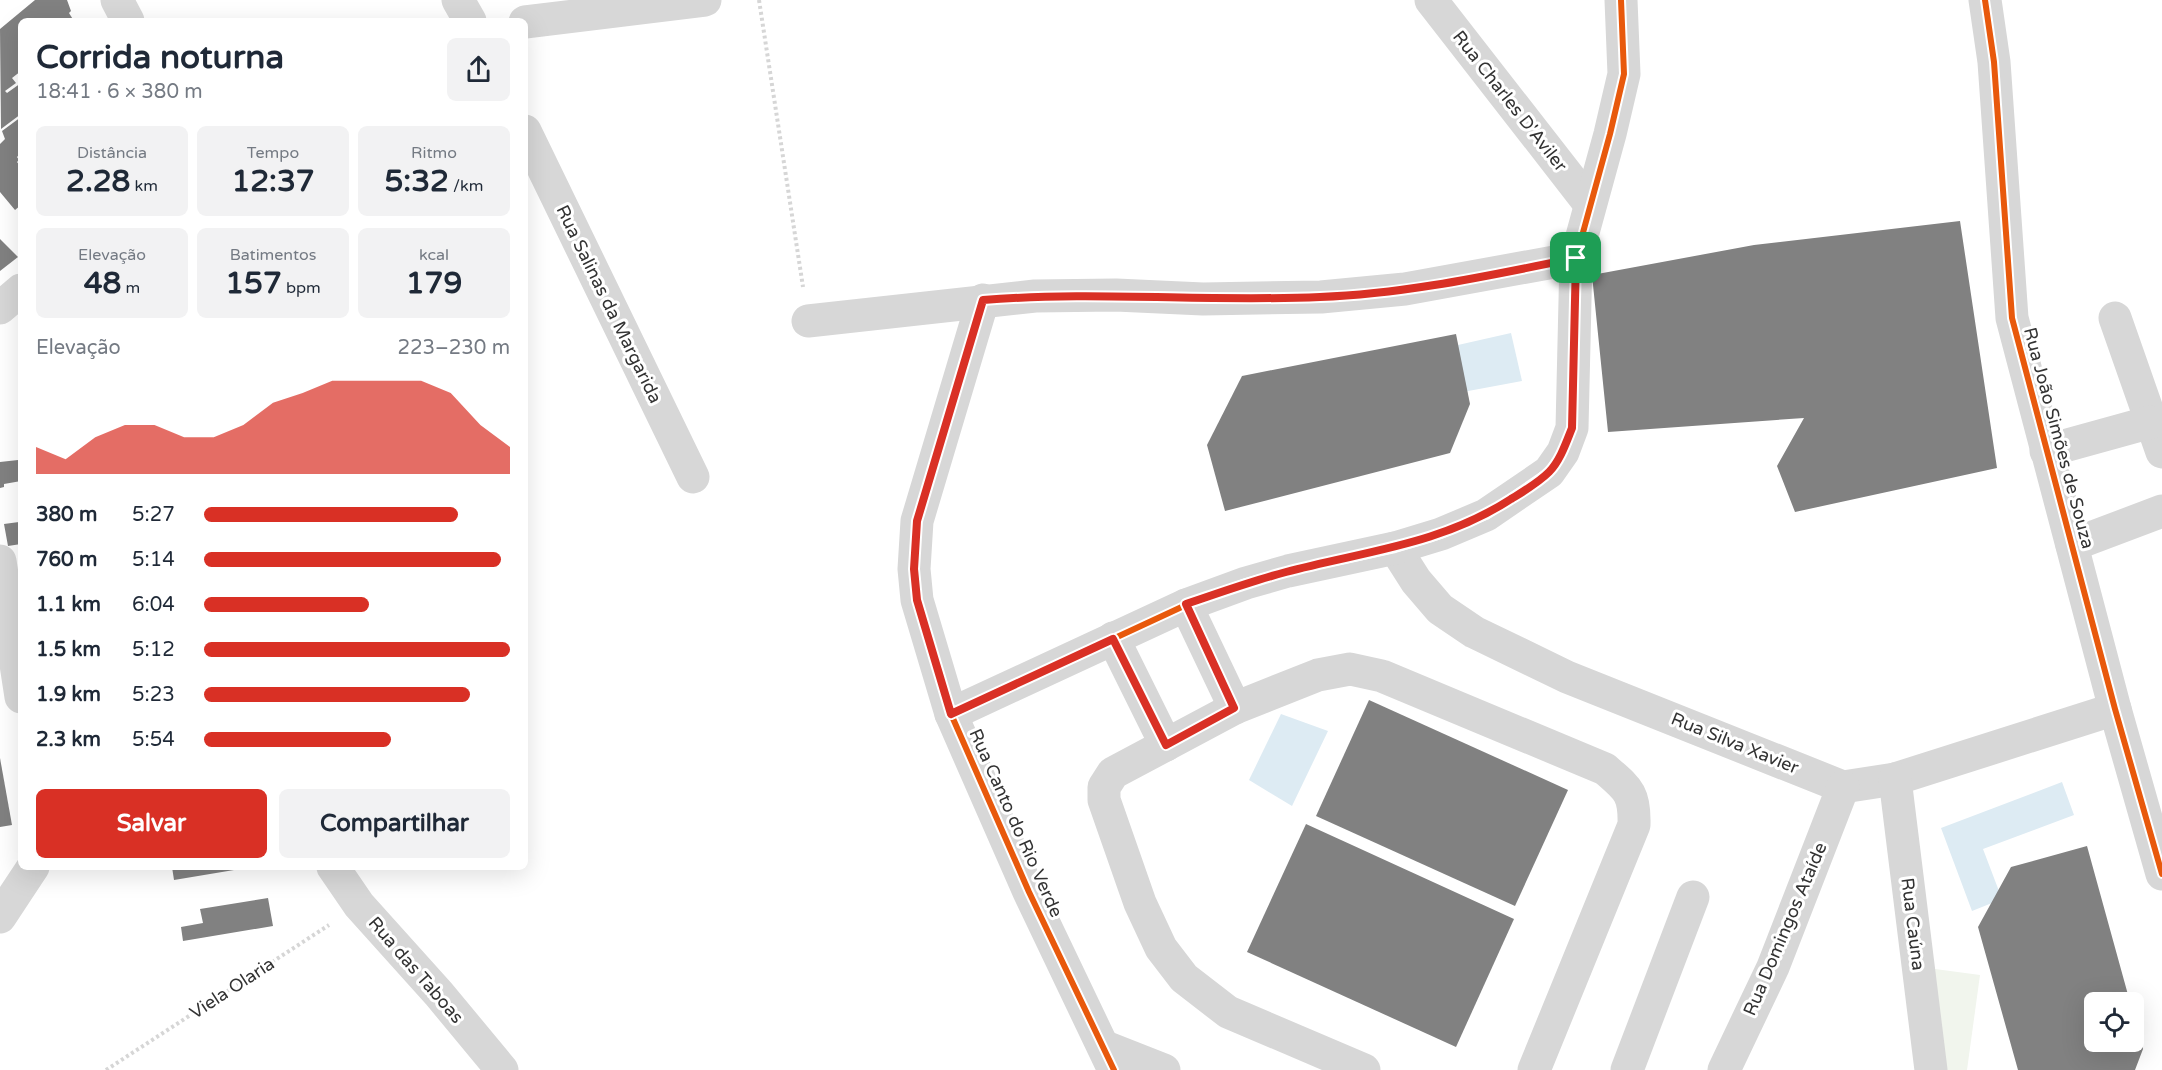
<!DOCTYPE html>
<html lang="pt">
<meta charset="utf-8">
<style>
body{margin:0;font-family:"Varela Round",sans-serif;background:#f2f2f3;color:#1f2937;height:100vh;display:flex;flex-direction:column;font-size:22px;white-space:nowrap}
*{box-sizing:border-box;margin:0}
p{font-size:20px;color:#747a83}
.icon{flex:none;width:33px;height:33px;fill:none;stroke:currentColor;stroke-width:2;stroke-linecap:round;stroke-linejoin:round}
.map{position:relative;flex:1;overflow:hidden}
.panel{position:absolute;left:18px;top:18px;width:510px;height:852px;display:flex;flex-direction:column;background:#fff;border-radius:9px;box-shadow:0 6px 24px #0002}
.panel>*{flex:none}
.controls{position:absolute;left:2084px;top:992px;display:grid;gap:12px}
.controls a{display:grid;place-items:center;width:60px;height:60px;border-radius:9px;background:#fff;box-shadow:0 6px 24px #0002;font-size:30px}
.pin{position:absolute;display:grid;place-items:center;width:51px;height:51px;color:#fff;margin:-26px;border-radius:12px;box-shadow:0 3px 9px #0006}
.round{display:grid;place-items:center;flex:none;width:63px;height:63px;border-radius:9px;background:#f2f2f3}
.overview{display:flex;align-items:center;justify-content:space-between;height:102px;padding:0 18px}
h1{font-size:33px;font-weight:700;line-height:45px}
.metrics{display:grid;grid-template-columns:repeat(3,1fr);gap:9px;height:102px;padding:6px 18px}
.metrics div{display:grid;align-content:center;border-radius:9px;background:#f2f2f3;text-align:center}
.metrics b{font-size:30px;font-weight:700}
.metrics small{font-size:16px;font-weight:400}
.metrics p{font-size:16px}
.chart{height:168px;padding:12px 18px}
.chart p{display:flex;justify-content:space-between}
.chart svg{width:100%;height:108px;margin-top:6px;fill:#d93025;opacity:.7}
.action{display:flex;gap:12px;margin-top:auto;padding:12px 18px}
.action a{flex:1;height:69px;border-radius:9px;background:#d93025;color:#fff;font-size:24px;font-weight:700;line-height:69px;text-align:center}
.action a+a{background:#f2f2f3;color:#1f2937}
ul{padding:0 18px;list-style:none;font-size:20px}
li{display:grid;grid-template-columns:96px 72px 1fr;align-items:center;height:45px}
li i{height:15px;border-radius:8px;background:#d93025}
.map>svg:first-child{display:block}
</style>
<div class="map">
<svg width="2162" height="1070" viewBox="0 0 2162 1070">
<rect width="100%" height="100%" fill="#fff"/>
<polygon fill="#f1f5ed" points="1935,969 1980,975 1967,1070 1921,1070"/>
<g fill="#ddebf3">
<polygon points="1511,333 1522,381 1436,397 1427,352"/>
<polygon points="1281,714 1328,731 1292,806 1249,780"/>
<polygon points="2062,782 2074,815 1983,849 2002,899 1972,911 1941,828"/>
</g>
<g fill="#818181">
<polygon points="35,0 67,0 71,11 69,13 74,21 21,21 21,71 12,78 16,83 5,91 7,93 21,83 21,114 1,129 0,29"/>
<polygon points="21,117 21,157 19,155 17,157 19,160 17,162 21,167 21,205 15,210 0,192 0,144 5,139 2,131"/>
<polygon points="1960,221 1997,468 1795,512 1777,466 1804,418 1608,432 1592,275 1754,245"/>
<polygon points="0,239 18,257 0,271"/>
<polygon points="1456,334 1470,404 1450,453 1225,511 1207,445 1242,376"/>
<polygon points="18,460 21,481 4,484 4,487 0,488 0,462"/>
<polygon points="18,519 21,519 21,544 8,546 4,524 19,522"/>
<polygon points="1369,700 1568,790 1515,906 1316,816"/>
<polygon points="0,758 12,825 0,827"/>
<polygon points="1306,824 1514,919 1456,1047 1247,952"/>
<polygon points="2087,846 2130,1002 2094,1002 2094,1041 2133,1041 2134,1014 2143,1049 2135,1070 2018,1070 1978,927 2011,867"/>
<polygon points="172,867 246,867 246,868 174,880"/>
<polygon points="268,898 273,926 183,941 181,927 203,923 200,909"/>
</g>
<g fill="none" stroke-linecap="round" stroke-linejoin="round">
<g stroke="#d6d6d6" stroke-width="4" stroke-dasharray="3 3" stroke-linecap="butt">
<polyline points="759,0 803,287"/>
<polyline points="106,1070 329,925"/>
</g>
<g stroke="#d7d7d7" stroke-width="33">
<polyline points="117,0 128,21"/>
<polyline points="458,0 470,21"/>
<polyline points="1431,0 1589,203"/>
<polyline points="1985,0 1994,62 2012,318 2115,709 2162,874"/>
<polyline points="525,22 705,0"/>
<polyline points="525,131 693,477"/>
<polyline points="983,300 917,521 914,569 917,600 951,714 1029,892 1114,1070"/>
<polyline points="0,308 21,290"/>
<polyline points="2115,318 2162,452"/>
<polyline points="808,321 1035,296 1116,295 1203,299 1321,297 1405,289 1576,258"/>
<polyline points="2046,451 2151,422"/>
<polyline points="2072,545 2162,511"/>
<polyline points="1395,548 1416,581 1440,609 1474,632 1567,677 1843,787 1895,779 2115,709"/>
<polyline points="0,561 21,697"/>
<polyline points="1186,605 1235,708"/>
<polyline points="1113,638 1166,745"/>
<polyline points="951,714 1186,605 1246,583 1288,571 1395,548 1441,534 1486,515 1549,472 1563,452 1572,428 1576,258 1610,134 1624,74 1621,0"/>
<polyline points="1895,779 1931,1070"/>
<polyline points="333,867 359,905 439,994 502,1070"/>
<polyline points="0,917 33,867"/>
<polyline points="1103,1046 1164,1070"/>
<path d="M1364,1070L1228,1012L1184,978L1161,948L1140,903L1104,800V787L1113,773L1235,708L1318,675L1350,669L1382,676L1605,769C1628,789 1635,793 1634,825L1534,1070"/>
<polyline points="1627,1070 1693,897"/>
<polyline points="1724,1070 1773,967 1843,787"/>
</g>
<defs>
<g id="cycleway">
<polyline points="1985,0 1994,62 2012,318 2115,709 2162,874"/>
<polyline points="983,300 917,521 914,569 917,600 951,714 1029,892 1114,1070"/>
<polyline points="951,714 1186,605 1246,583 1288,571 1395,548 1441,534 1486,515 1549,472 1563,452 1572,428 1576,258 1610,134 1624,74 1621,0"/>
</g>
</defs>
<use href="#cycleway" stroke="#fff" stroke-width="10"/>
<use href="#cycleway" stroke="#e8590c" stroke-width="6"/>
</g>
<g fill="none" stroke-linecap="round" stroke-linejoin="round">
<defs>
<path id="route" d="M1576,258L1572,428C1566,443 1560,461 1549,472C1538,483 1524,491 1511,499C1440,545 1365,551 1286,572C1252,581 1219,593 1186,604L1234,708L1166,745L1113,639L951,714L917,600L914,569L917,521L983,300C1095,291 1207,302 1320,297C1406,294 1491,275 1576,258Z"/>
</defs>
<use href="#route" stroke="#fff" stroke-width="12"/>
<use href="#route" stroke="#d93025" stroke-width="8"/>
</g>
<g text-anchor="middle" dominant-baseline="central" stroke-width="6" stroke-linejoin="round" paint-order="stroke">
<g font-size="18" fill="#333" stroke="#fff">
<text transform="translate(1510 101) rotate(52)">Rua Charles D'Aviler</text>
<text transform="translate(609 304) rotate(64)">Rua Salinas da Margarida</text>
<text transform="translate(2059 438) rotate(75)">Rua João Simões de Souza</text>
<text transform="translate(1735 743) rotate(22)">Rua Silva Xavier</text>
<text transform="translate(1016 823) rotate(66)">Rua Canto do Rio Verde</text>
<text transform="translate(1913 924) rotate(83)">Rua Caúna</text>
<text transform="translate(1785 929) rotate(-67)">Rua Domingos Ataíde</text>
<text transform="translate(416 970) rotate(49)">Rua das Taboas</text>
<text transform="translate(232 988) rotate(-33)">Viela Olaria</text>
</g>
</g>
</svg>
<div class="controls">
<a><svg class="icon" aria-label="locate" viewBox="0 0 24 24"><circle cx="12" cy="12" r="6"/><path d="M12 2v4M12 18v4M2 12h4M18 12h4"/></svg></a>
</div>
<div class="pin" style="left:1576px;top:258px;background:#1e9e55"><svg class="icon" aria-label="arrive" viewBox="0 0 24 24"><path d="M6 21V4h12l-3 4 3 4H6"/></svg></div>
<section class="panel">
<div class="overview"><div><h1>Corrida noturna</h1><p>18:41 · 6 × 380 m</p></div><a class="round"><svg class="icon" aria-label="share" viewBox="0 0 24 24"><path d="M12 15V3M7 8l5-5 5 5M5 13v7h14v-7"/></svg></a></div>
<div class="metrics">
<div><p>Distância</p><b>2.28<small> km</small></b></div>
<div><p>Tempo</p><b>12:37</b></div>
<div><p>Ritmo</p><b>5:32<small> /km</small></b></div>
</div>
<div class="metrics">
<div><p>Elevação</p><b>48<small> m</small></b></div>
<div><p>Batimentos</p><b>157<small> bpm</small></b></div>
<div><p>kcal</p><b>179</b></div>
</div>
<div class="chart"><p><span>Elevação</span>223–230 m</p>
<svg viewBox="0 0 160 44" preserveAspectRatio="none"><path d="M0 44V33L10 38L20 29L30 24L40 24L50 29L60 29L70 24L80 15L90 11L100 6L110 6L120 6L130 6L140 11L150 24L160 33V44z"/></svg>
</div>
<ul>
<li><b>380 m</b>5:27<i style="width:83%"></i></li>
<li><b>760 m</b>5:14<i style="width:97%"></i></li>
<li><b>1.1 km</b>6:04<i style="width:54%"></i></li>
<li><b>1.5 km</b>5:12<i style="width:100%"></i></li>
<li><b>1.9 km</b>5:23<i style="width:87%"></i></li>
<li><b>2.3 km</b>5:54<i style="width:61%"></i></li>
</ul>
<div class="action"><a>Salvar</a><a>Compartilhar</a></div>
</section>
</div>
